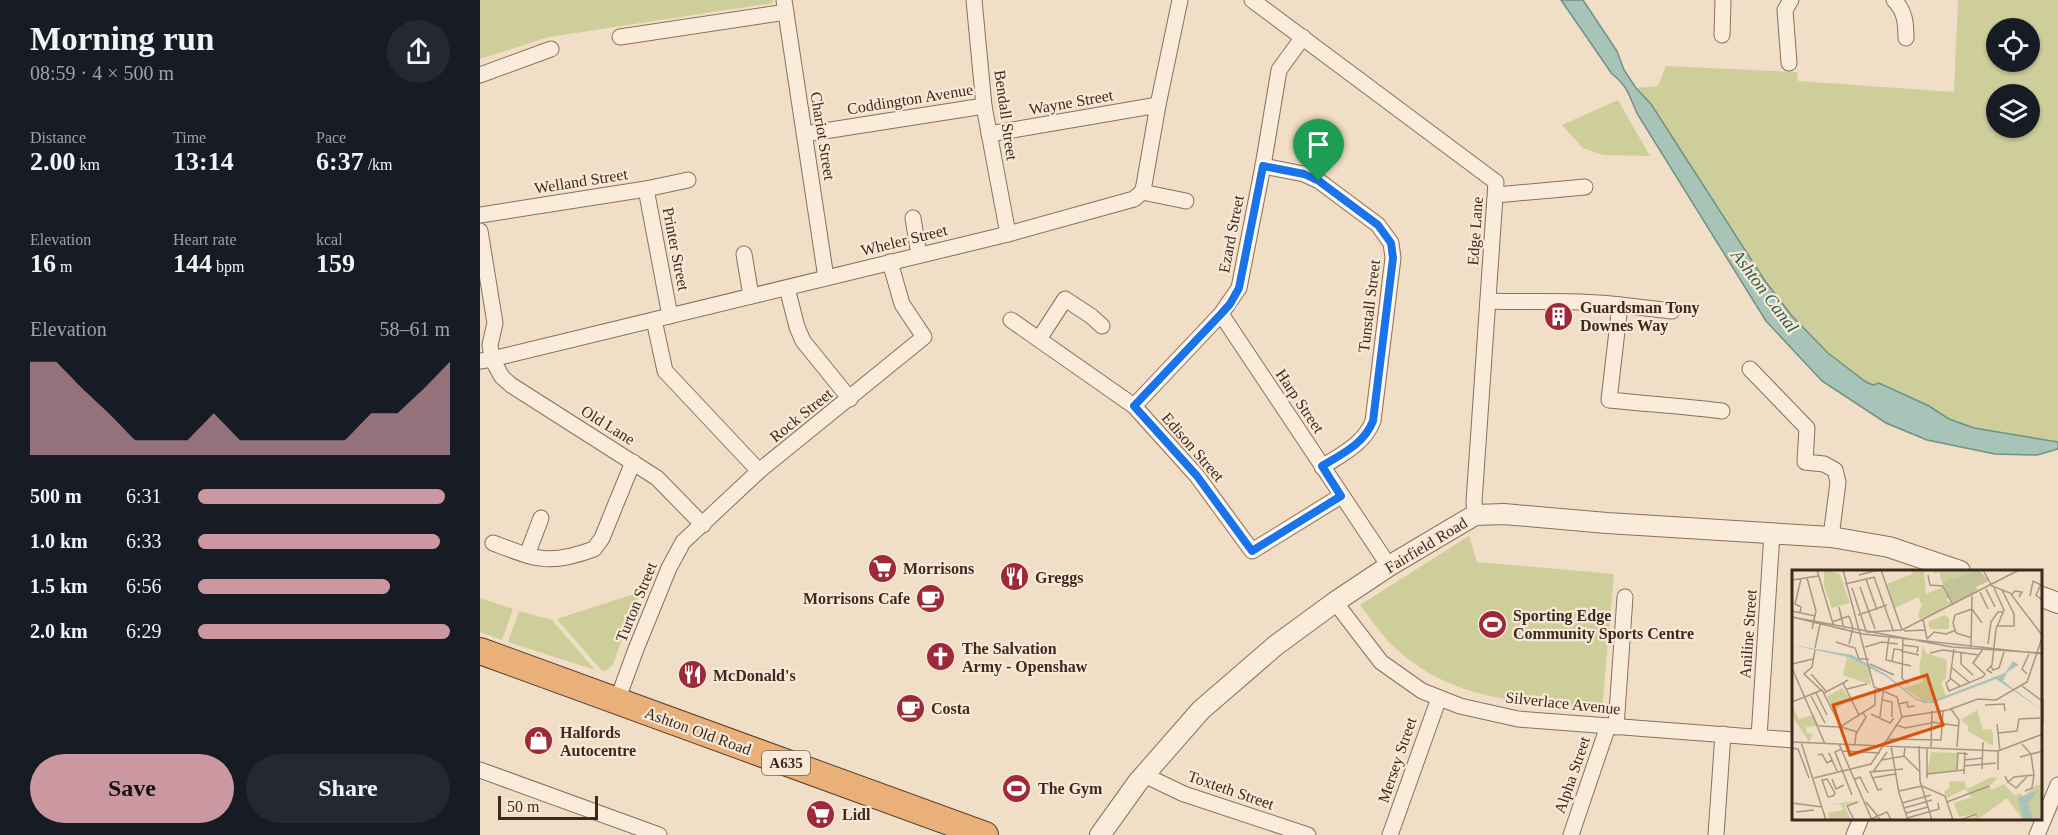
<!DOCTYPE html>
<meta charset="utf-8">
<style>
body{margin:0;font-family:"Times New Roman",serif;background:#242831;color:#f1f3f6;height:100vh;display:flex;flex-direction:column;font-size:22px;white-space:nowrap}
*{box-sizing:border-box;margin:0}
p{font-size:20px;color:#9ea1a6}
.icon{flex:none;width:33px;height:33px;fill:none;stroke:currentColor;stroke-width:2;stroke-linecap:round;stroke-linejoin:round}
.map{position:relative;flex:1;overflow:hidden}
.drawer{display:flex;flex-direction:column;background:#171b24;width:480px}
.drawer>*{flex:none}
.buttons{position:absolute;left:1506px;top:18px;display:grid;gap:12px}
.buttons a{display:grid;place-items:center;width:54px;height:54px;border-radius:50%;background:#171b24;box-shadow:0 2px 4px #0004;font-size:30px}
.scale{position:absolute;left:18px;bottom:15px;width:100px;box-sizing:border-box;padding-left:6px;border:3px solid #3c291f;border-top:0;font-size:16px;line-height:21px;white-space:nowrap;color:#3c291f;-webkit-text-stroke:4px #f7e9d6;paint-order:stroke}
.pin{position:absolute;display:grid;place-items:center;width:51px;height:51px;color:#fff;margin:-62px -26px;border-radius:50% 50% 50% 0;rotate:-45deg;box-shadow:0 0 6px #0007}
.pin .icon{rotate:45deg}
.round{display:grid;place-items:center;flex:none;width:63px;height:63px;border-radius:32px;background:#242831}
.headline{display:flex;align-items:center;justify-content:space-between;height:102px;padding:0 30px}
h1{font-size:33px;font-weight:600;line-height:45px}
.metrics{display:grid;grid-template-columns:repeat(3,1fr);gap:9px;height:102px;padding:6px 30px}
.metrics div{display:grid;align-content:center}
.metrics b{font-size:26px;font-weight:600}
.metrics small{font-size:16px;font-weight:400}
.metrics p{font-size:16px}
.chart{height:168px;padding:12px 30px}
.chart p{display:flex;justify-content:space-between}
.chart svg{width:100%;height:108px;margin-top:6px;fill:#cb98a1;opacity:.7}
.cta{display:flex;gap:12px;margin-top:auto;padding:12px 30px}
.cta a{flex:1;height:69px;border-radius:36px;background:#cb98a1;color:#111;font-size:24px;font-weight:600;line-height:69px;text-align:center}
.cta a+a{background:#242831;color:#f1f3f6}
ul{padding:0 30px;list-style:none;font-size:20px}
li{display:grid;grid-template-columns:96px 72px 1fr;align-items:center;height:45px}
li i{height:15px;border-radius:8px;background:#cb98a1}
main{display:flex;flex:1;min-height:0}
.map>svg:first-child{display:block}
</style>
<main>
<section class="drawer">
<div class="headline"><div><h1>Morning run</h1><p>08:59 · 4 × 500 m</p></div><a class="round"><svg class="icon" aria-label="share" viewBox="0 0 24 24"><path d="M12 15V3M7 8l5-5 5 5M5 13v7h14v-7"/></svg></a></div>
<div class="metrics">
<div><p>Distance</p><b>2.00<small> km</small></b></div>
<div><p>Time</p><b>13:14</b></div>
<div><p>Pace</p><b>6:37<small> /km</small></b></div>
</div>
<div class="metrics">
<div><p>Elevation</p><b>16<small> m</small></b></div>
<div><p>Heart rate</p><b>144<small> bpm</small></b></div>
<div><p>kcal</p><b>159</b></div>
</div>
<div class="chart"><p><span>Elevation</span>58–61 m</p>
<svg viewBox="0 0 160 44" preserveAspectRatio="none"><path d="M0 44V6L10 6L20 17L30 27L40 38L50 38L60 38L70 27L80 38L90 38L100 38L110 38L120 38L130 27L140 27L150 17L160 6V44z"/></svg>
</div>
<ul>
<li><b>500 m</b>6:31<i style="width:98%"></i></li>
<li><b>1.0 km</b>6:33<i style="width:96%"></i></li>
<li><b>1.5 km</b>6:56<i style="width:76%"></i></li>
<li><b>2.0 km</b>6:29<i style="width:100%"></i></li>
</ul>
<div class="cta"><a>Save</a><a>Share</a></div>
</section>
<div class="map">
<svg width="1578" height="835" viewBox="0 0 1578 835">
<rect width="100%" height="100%" fill="#f0dec6"/>
<g fill="#cece9a" fill-rule="evenodd">
<polygon points="0,0 293,0 293,3 69,37 0,59"/>
<path d="M1478,0H1578V442L1494,428L1469,419L1449,406L1399,383L1393,385L1386,382L1348,353L1312,316L1285,281L1171,104L1156,88L1178,86L1186,66L1317,72L1318,81L1474,92ZM1516,28H1550V62H1516ZM1516,94H1550V128H1516Z"/>
<polygon points="1138,100 1170,156 1123,155 1103,148 1082,125"/>
<path d="M989,536L997,562L1134,574L1122,709C1044,702 971,703 911,644C900,633 890,618 880,605Z"/>
<polygon points="160,592 133,664 127,670 122,671 77,619"/>
<polygon points="0,598 33,609 22,640 0,632"/>
<polygon points="39,611 72,620 115,670 28,642"/>
</g>
<path fill="#a8c3b8" stroke="#6e9285" stroke-width="1.5" d="M1081,0H1103L1137,51L1144,70L1156,88L1171,104L1285,281L1312,316L1348,353L1386,382L1393,385L1399,383L1449,406L1469,419L1494,428L1578,442V449L1557,455L1515,454L1447,440L1406,423L1342,381L1286,321L1158,115C1149,97 1149,87 1132,74Z"/>
<g fill="none" stroke-linecap="round" stroke-linejoin="round">
<defs>
<g id="minor">
<polyline points="304,0 346,278"/>
<polyline points="494,0 504,106 528,234"/>
<polyline points="772,0 1016,182 994,502 995,515"/>
<path d="M1414,0C1425,11 1426,23 1426,38"/>
<polyline points="1242,35 1243,0"/>
<polyline points="140,37 306,12"/>
<polyline points="1309,63 1305,10 1311,0"/>
<polyline points="0,75 71,49"/>
<polyline points="325,134 504,106"/>
<polyline points="509,134 678,105"/>
<path d="M783,166L824,174L839,181L898,225L911,243L913,258L893,421C884,444 862,454 842,467"/>
<polyline points="166,189 190,316"/>
<polyline points="662,192 706,201"/>
<polyline points="1016,195 1105,187"/>
<polyline points="0,215 166,189 208,180"/>
<polyline points="433,218 439,255"/>
<polyline points="0,231 15,323 10,345 12,359 22,377 31,385 177,478 223,525"/>
<polyline points="264,254 271,296"/>
<polyline points="307,288 317,327 323,341 370,399"/>
<path d="M1008,301C1053,303 1096,299 1140,305L1129,400C1167,404 1204,406 1242,411"/>
<polyline points="1140,305 1192,311"/>
<polyline points="741,314 909,566"/>
<polyline points="174,320 185,371 279,471"/>
<polyline points="531,320 654,406 717,476 772,551 861,496"/>
<polyline points="559,339 585,299 611,316 622,326"/>
<polyline points="0,361 12,359 528,234 654,199 662,192 664,185 678,105 700,0"/>
<polyline points="1270,369 1327,428 1325,462 1344,464 1355,470 1358,482 1351,537"/>
<polyline points="654,406 741,314 759,288 783,166 799,70 823,37"/>
<path d="M13,543C56,559 68,566 114,549L122,538L153,462"/>
<polyline points="47,555 61,518"/>
<polyline points="855,602 901,662 942,691 980,706 1038,719 1314,740"/>
<polyline points="137,701 156,649 189,568 203,542 279,471 444,337 422,304 410,262"/>
<polyline points="1136,727 1145,597"/>
<polyline points="1279,737 1292,533"/>
<polyline points="0,770 179,835"/>
<polyline points="664,775 704,794 828,835"/>
<polyline points="910,835 959,698"/>
<polyline points="1091,835 1128,726"/>
<polyline points="1236,835 1243,734"/>
<polyline points="1374,835 1381,818"/>
<polyline points="1557,835 1578,785"/>
</g>
<g id="tertiary">
<polyline points="1562,597 1578,603"/>
<polyline points="620,835 658,782 721,710 795,646 855,602 909,566 995,515 1024,514 1127,523 1351,537 1409,547 1480,571"/>
</g>
<polyline id="trunk" points="0,651 505,835"/>
</defs>
<use href="#minor" stroke="#8c6f5b" stroke-width="17"/>
<use href="#tertiary" stroke="#8c6f5b" stroke-width="22"/>
<use href="#trunk" stroke="#5a3e2f" stroke-width="28"/>
<use href="#minor" stroke="#faecda" stroke-width="15"/>
<use href="#tertiary" stroke="#faecda" stroke-width="20"/>
<use href="#trunk" stroke="#eab07a" stroke-width="26"/>
</g>
<g fill="none" stroke-linecap="round" stroke-linejoin="round">
<defs>
<path id="route" d="M783,166L824,174L839,181L898,225L911,243L913,258L893,421C884,444 862,454 842,466L861,496L772,551L717,476L654,406L741,314L750,304L759,288Z"/>
</defs>
<use href="#route" stroke="#fff" stroke-width="12"/>
<use href="#route" stroke="#1a73e8" stroke-width="8"/>
</g>
<defs>
<symbol id="building-disc" viewBox="-11 -11 22 22"><circle r="9.5" fill="#9d2939" stroke="#f7e9d6"/><path d="M-4-6H4V6H1V3H-1V6H-4ZM-2.5-4.3h1.7v1.8h-1.7ZM.8-4.3h1.7v1.8H.8ZM-2.5-1h1.7V.8h-1.7ZM.8-1h1.7V.8H.8Z" fill="#fff"/></symbol>
<symbol id="supermarket-disc" viewBox="-11 -11 22 22"><circle r="9.5" fill="#9d2939" stroke="#f7e9d6"/><path d="M-6-5.5h2.5l.6 2H6L4.5 2H-2.5L-4.4-4H-6ZM-1.5 3.2a1.3 1.3 0 1 0 .1 0ZM3 3.2a1.3 1.3 0 1 0 .1 0Z" fill="#fff"/></symbol>
<symbol id="restaurant-disc" viewBox="-11 -11 22 22"><circle r="9.5" fill="#9d2939" stroke="#f7e9d6"/><path d="M-5-6h1v4h1v-4h1v4h1v-4h1v5L-1.5 .5V6h-2V.5L-5-1ZM5-6V6H3V1.5H1.5Q1.5-4 5-6Z" fill="#fff"/></symbol>
<symbol id="cafe-disc" viewBox="-11 -11 22 22"><circle r="9.5" fill="#9d2939" stroke="#f7e9d6"/><path d="M-5.5-4.5H6V0H3Q3 3.5 0 3.5H-2.5Q-5.5 3.5-5.5 0ZM3-3.2v2h1.7v-2ZM-6 4.5H4V6H-6Z" fill="#fff"/></symbol>
<symbol id="stadium-disc" viewBox="-11 -11 22 22"><circle r="9.5" fill="#9d2939" stroke="#f7e9d6"/><path d="M0-5a6.5 5 0 1 0 0 10a6.5 5 0 1 0 0-10ZM-3.5-1.8h7v3.6h-7Z" fill="#fff"/></symbol>
<symbol id="church-disc" viewBox="-11 -11 22 22"><circle r="9.5" fill="#9d2939" stroke="#f7e9d6"/><path d="M-1.2-6h2.4v3.5h3.3v2.4h-3.3V6h-2.4V-.1h-3.3v-2.4h3.3Z" fill="#fff"/></symbol>
<symbol id="shop-disc" viewBox="-11 -11 22 22"><circle r="9.5" fill="#9d2939" stroke="#f7e9d6"/><path d="M-5-2.5h2.3a2.7 3.5 0 0 1 5.4 0H5L5.5 6h-11ZM-1.5-2.5h3a1.5 2.3 0 0 0-3 0Z" fill="#fff"/></symbol>
</defs>
<g fill-rule="evenodd">
<use href="#building-disc" x="1062" y="300" width="33" height="33"/>
<use href="#supermarket-disc" x="386" y="552" width="33" height="33"/>
<use href="#restaurant-disc" x="518" y="560" width="33" height="33"/>
<use href="#cafe-disc" x="434" y="582" width="33" height="33"/>
<use href="#stadium-disc" x="996" y="608" width="33" height="33"/>
<use href="#church-disc" x="444" y="640" width="33" height="33"/>
<use href="#restaurant-disc" x="196" y="658" width="33" height="33"/>
<use href="#cafe-disc" x="414" y="692" width="33" height="33"/>
<use href="#shop-disc" x="42" y="724" width="33" height="33"/>
<use href="#stadium-disc" x="520" y="772" width="33" height="33"/>
<use href="#supermarket-disc" x="324" y="798" width="33" height="33"/>
</g>
<g text-anchor="middle" dominant-baseline="central" stroke-width="4.5" stroke-linejoin="round" paint-order="stroke">
<rect fill="#f7e9d6" stroke="#746356" stroke-width="1.5" x="282" y="751" width="48" height="24" rx="4.5"/>
<g font-size="15" font-weight="bold" fill="#3c291f">
<text x="306" y="763">A635</text>
</g>
<g font-size="16" fill="#3c291f" stroke="#f7e9d6">
<text transform="translate(430 99) rotate(-9)">Coddington Avenue</text>
<text transform="translate(591 102) rotate(-10)">Wayne Street</text>
<text transform="translate(526 115) rotate(82)">Bendall Street</text>
<text transform="translate(343 136) rotate(81)">Chariot Street</text>
<text transform="translate(101 181) rotate(-9)">Welland Street</text>
<text transform="translate(995 231) rotate(-86)">Edge Lane</text>
<text transform="translate(751 234) rotate(-79)">Ezard Street</text>
<text transform="translate(424 240) rotate(-14)">Wheler Street</text>
<text transform="translate(196 249) rotate(79)">Printer Street</text>
<text transform="translate(889 306) rotate(-83)">Tunstall Street</text>
<text transform="translate(820 401) rotate(56)">Harp Street</text>
<text transform="translate(321 415) rotate(-39)">Rock Street</text>
<text transform="translate(128 425) rotate(32)">Old Lane</text>
<text transform="translate(713 447) rotate(49)">Edison Street</text>
<text transform="translate(946 545) rotate(-31)">Fairfield Road</text>
<text transform="translate(156 602) rotate(-68)">Turton Street</text>
<text transform="translate(1268 634) rotate(-86)">Aniline Street</text>
<text transform="translate(1083 703) rotate(6)">Silverlace Avenue</text>
<text transform="translate(218 731) rotate(20)">Ashton Old Road</text>
<text transform="translate(917 760) rotate(-71)">Mersey Street</text>
<text transform="translate(1092 775) rotate(-71)">Alpha Street</text>
<text transform="translate(751 790) rotate(19)">Toxteth Street</text>
</g>
<g font-size="16" font-weight="bold" fill="#3c291f" stroke="#f7e9d6" text-anchor="start">
<text x="1100" y="307">Guardsman Tony<tspan x="1100" dy="18">Downes Way</tspan></text>
<text x="423" y="568">Morrisons</text>
<text x="555" y="577">Greggs</text>
<text x="430" y="598" text-anchor="end">Morrisons Cafe</text>
<text x="1033" y="615">Sporting Edge<tspan x="1033" dy="18">Community Sports Centre</tspan></text>
<text x="482" y="648">The Salvation<tspan x="482" dy="18">Army - Openshaw</tspan></text>
<text x="233" y="675">McDonald's</text>
<text x="451" y="708">Costa</text>
<text x="80" y="732">Halfords<tspan x="80" dy="18">Autocentre</tspan></text>
<text x="558" y="788">The Gym</text>
<text x="362" y="814">Lidl</text>
</g>
<g font-size="18" font-style="italic" fill="#2e5c53" stroke="#f7e9d6">
<text transform="translate(1285 291) rotate(53)">Ashton Canal</text>
</g>
</g>
<g transform="translate(1312 570)">
<rect width="250" height="250" fill="#f0dec6"/>
<path d="M32,0L47,3L58,33L40,38L32,16ZM119,0H132L134,24L151,17L157,28L154,30L160,34L129,49L126,46L130,35L126,27L103,38L95,14L120,4ZM141,0H187L150,12L147,2L142,4ZM153,45L157,48V59H138L136,52ZM131,75L134,83L155,90L154,108L149,112L154,127L143,131H131L112,118L131,112L127,100ZM55,87L77,98L79,115L51,105ZM50,118L59,130L42,140L35,126ZM0,136L7,149L22,145L24,150L18,153L25,151L27,156L14,157L15,163L21,164L17,172L2,149ZM185,140L191,160L199,159L201,164V176L176,161V156L169,150ZM139,182L165,183V201L135,204ZM199,207L205,208L198,216L199,220L212,214L223,226L227,223L232,226L244,215H250V250H242L236,234L247,220L232,229L227,228L231,250L215,228L185,250H179L187,243L167,247L162,233L180,227L173,219L155,228L152,222L158,217L157,212L172,211L175,219ZM66,231L52,235L59,250H38L36,243L52,240L48,234L34,235Z" fill="#cece9a"/>
<path d="M187,0L197,11L184,17L186,22L161,34L150,12Z" fill="#c3c399"/>
<path d="M0,75L60,85L95,105L125,129L137,132L213,103L221,91L227,95L215,102L211,111L250,140L204,109L141,133H132L124,130L95,107L56,87ZM247,220L236,234L242,250H231L226,228Z" fill="#a8c3b8"/>
<path fill="none" stroke="#a89683" stroke-width="1.5" d="M25,0L42,57M51,0L82,117L105,127L110,147M89,0L110,60M191,0L200,16L218,23L250,65M67,5L86,0M136,5L138,15L151,16L161,35M82,7L101,60M15,8L24,41L20,59M74,9L85,40M0,10L26,6M53,14L83,7M249,14L244,25L251,31M68,17L83,59M60,18L74,61M194,19L203,37M188,22L196,39M219,25L223,21L230,22L227,27M238,26L241,11L249,15M47,37L52,59M0,41L23,46M8,43L9,37L3,34L9,9M66,45L95,35M57,46L61,58L57,74M0,47L71,64L251,84M0,47L160,77L251,83M131,49L135,69M40,52L57,46M204,56H222V44L210,20M112,61L133,60M74,62L110,60L227,0M97,66L94,90L119,96M111,68L110,108L116,114M180,68L164,63L161,53L163,45L180,39L190,53M135,69L142,62L154,64L164,60M44,72L63,78L67,89H77M196,74L199,52L206,42H212M110,75L126,77L125,83M73,77L90,72L106,74M23,78L28,54M179,78L180,26M162,79L158,108L168,116M23,80L20,97L12,104L29,120M109,81L127,85M169,82V94L181,105M138,83L151,80L187,85M100,92L102,79L110,80M0,94L21,89M78,94L102,105M199,96L201,100L207,98L212,82M159,97L178,113M0,98L33,174M200,103L195,100L200,95L204,59L212,40L202,18M19,104L34,121M235,104L230,99L237,84M159,109L154,113L157,121L191,107L193,104L181,93L191,79M56,110L51,113L67,145M230,116L250,131M55,119L75,114M24,123L35,145M32,123L51,113M19,126L33,153M251,129V153M91,130L100,132V147M0,132L30,120L49,157L65,162M107,134L115,132L116,137L123,136M193,135L212,134L213,141M159,139L167,150L165,177M79,144L98,153L102,148M88,147L91,122M139,152L167,156M205,154L208,181M104,155L113,158L139,153M27,156L48,157L83,135V119M206,163L225,161L227,149L248,148M96,169L149,170L151,141M0,172L206,181L251,164M9,172L34,250M47,174L80,250M63,174L64,164L74,147L71,143M99,176L107,223L116,250M127,176L128,211L140,250M113,177L112,186L127,201M139,177L140,141M0,178L6,179L17,208M49,179L43,182L60,225M50,181L88,183M206,181V200M37,183L45,201M26,185L30,184L35,193L40,190M228,187L251,181M90,190L112,186M172,190L191,188M172,196L204,193M190,199L191,172M165,201L166,183L176,184M81,202L95,182M135,204L172,200M172,204L173,182M213,206L216,212L222,207L242,205L239,184L230,174M22,208L79,194L110,147L156,140L186,129L204,130L235,112L251,65M80,208L103,204M135,208V178M35,209L43,223L41,226L36,227L30,210ZM40,209L44,219L52,215M63,209L68,207L76,223M216,212L224,218L235,207M130,216L153,226L161,250M90,219L86,220L78,202L111,199M107,221L130,216M233,221L240,218L242,204M74,232L89,250M155,232L197,216M0,233L30,237M110,233L139,225M112,238L140,230M4,242L22,240M114,243L136,237M115,248L147,239L146,233M79,249L95,242L99,250M62,250L55,236L66,232M168,250L185,244"/>
<path fill="#d7540e" fill-opacity="0.15" stroke="#d7540e" stroke-width="3" d="M135,105L151,155L58,185L41,135Z"/>
<rect width="250" height="250" fill="none" stroke="#3c291f" stroke-width="3"/>
</g>
</svg>
<div class="buttons">
<a><svg class="icon" aria-label="locate" viewBox="0 0 24 24"><circle cx="12" cy="12" r="6"/><path d="M12 2v4M12 18v4M2 12h4M18 12h4"/></svg></a>
<a><svg class="icon" aria-label="layers" viewBox="0 0 24 24"><path d="M12 4l9 5-9 5-9-5zM3 14l9 5 9-5"/></svg></a>
</div>
<div class="scale">50 m</div>
<div class="pin" style="left:839px;top:181px;background:#1e9e55"><svg class="icon" aria-label="arrive" viewBox="0 0 24 24"><path d="M6 21V4h12l-3 4 3 4H6"/></svg></div>
</div>
</main>
